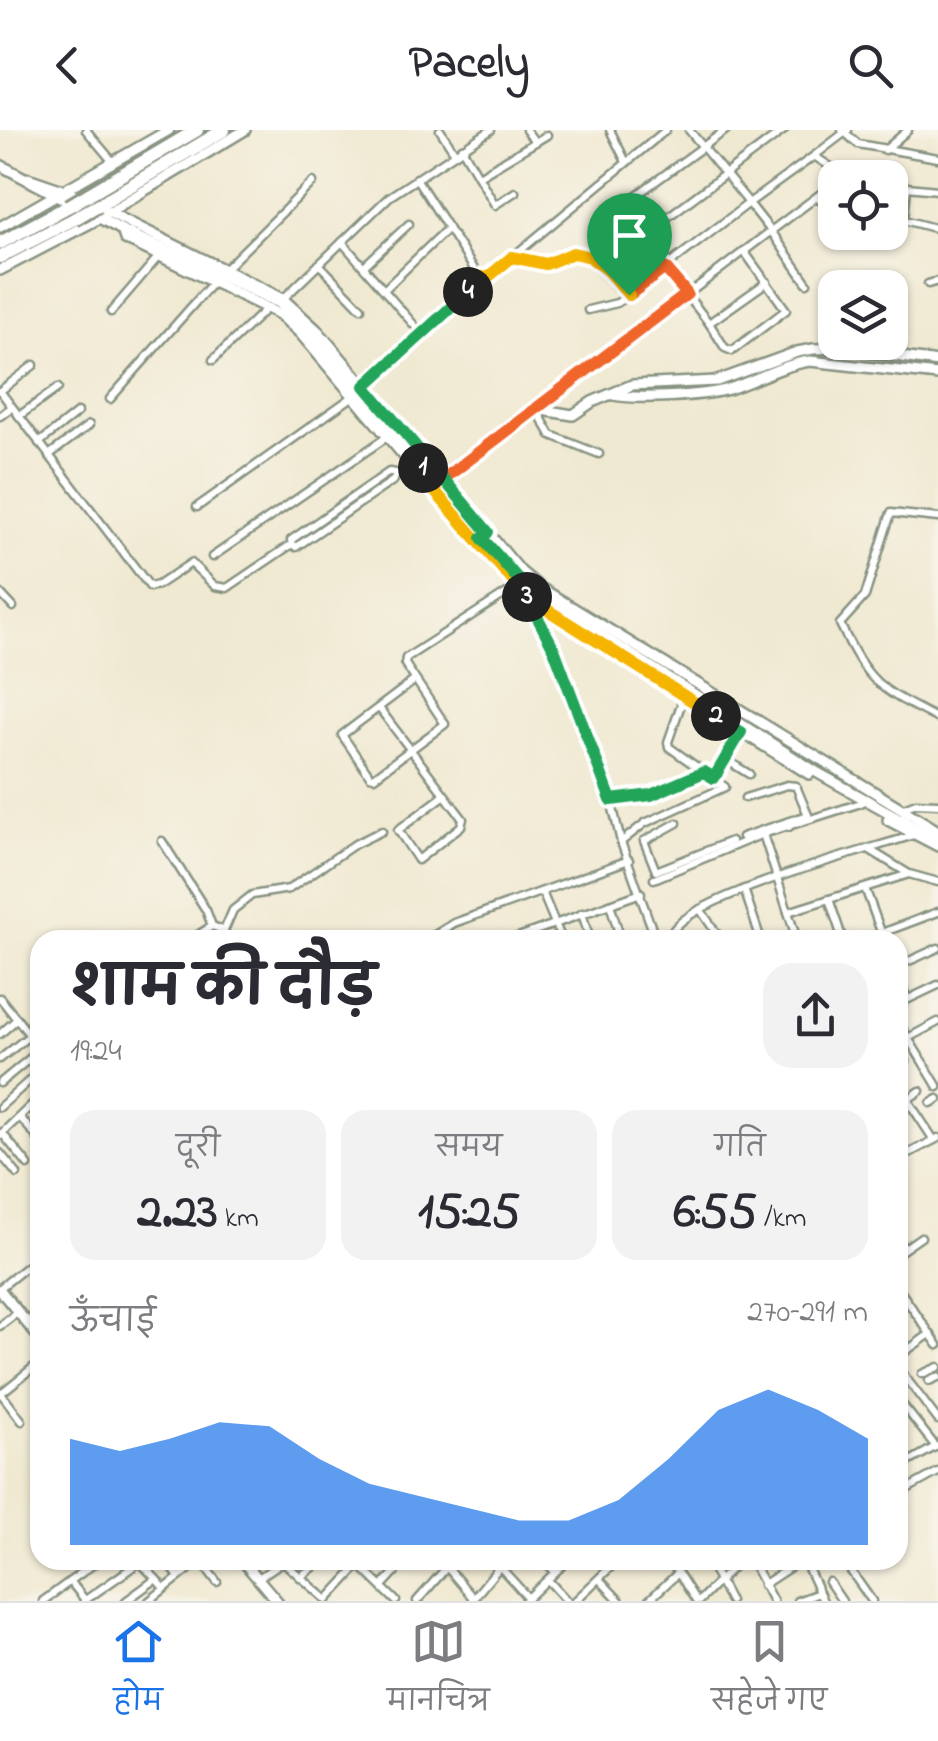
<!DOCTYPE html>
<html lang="hi">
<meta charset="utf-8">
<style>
body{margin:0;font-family:"Indie Flower","Playpen Sans Deva",sans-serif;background:#f2f2f3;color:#2b2b33;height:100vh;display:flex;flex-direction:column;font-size:38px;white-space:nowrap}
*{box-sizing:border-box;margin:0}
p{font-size:32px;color:#7c7c81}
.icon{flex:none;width:55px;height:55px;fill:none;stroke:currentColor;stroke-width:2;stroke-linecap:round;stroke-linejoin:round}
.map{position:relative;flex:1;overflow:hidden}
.drawer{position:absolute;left:30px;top:800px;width:878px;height:640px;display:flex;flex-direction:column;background:#fff;border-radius:30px;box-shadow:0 2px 8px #0004}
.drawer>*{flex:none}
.tools{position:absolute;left:818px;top:30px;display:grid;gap:20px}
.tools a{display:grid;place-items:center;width:90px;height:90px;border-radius:20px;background:#fff;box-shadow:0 2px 8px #0004;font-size:50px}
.pin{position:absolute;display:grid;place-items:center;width:85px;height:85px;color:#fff;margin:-102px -42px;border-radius:50% 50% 50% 0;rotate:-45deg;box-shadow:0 0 10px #0007}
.pin .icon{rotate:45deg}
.km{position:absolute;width:50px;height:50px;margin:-25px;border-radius:50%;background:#222;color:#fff;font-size:28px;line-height:50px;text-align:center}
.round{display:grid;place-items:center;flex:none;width:105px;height:105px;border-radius:30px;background:#f2f2f3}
.head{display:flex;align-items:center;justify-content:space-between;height:170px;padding:0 40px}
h1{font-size:55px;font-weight:700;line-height:75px}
.stats{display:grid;grid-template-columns:repeat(3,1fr);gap:15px;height:170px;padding:10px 40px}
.stats div{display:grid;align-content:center;border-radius:25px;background:#f2f2f3;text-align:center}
.stats b{font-size:50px;font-weight:700}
.stats small{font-size:28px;font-weight:400}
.stats p{font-size:28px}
.chart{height:280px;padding:20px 40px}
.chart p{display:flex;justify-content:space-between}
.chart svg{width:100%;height:180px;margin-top:10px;fill:#1a73e8;opacity:.7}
header{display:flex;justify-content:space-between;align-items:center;height:130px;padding:0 40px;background:#fff;font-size:45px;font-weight:700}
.tab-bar{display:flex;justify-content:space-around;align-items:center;height:140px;border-top:2px solid #e1e1e2;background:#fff;font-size:28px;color:#7c7c81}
.tab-bar a{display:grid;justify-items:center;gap:5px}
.tab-bar .active{color:#1a73e8}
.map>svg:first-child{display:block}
</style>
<header><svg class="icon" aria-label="back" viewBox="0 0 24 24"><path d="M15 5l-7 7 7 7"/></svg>Pacely<svg class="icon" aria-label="search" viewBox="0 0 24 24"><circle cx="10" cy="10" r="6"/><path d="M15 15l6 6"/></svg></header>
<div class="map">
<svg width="938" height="1471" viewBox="0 0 938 1471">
<rect width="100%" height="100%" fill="#f7f3e8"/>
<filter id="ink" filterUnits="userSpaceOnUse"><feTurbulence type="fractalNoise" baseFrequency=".01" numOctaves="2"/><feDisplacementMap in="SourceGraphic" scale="20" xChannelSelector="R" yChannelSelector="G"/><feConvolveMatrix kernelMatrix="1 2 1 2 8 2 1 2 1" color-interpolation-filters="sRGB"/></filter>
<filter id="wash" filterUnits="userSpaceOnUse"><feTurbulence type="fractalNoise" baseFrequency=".0048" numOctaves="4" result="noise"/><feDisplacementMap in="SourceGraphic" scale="40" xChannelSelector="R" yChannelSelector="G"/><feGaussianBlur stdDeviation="2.25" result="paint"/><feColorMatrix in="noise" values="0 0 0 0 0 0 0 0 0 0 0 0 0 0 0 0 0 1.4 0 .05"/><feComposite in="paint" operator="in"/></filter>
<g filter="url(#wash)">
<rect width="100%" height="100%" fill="#f0e9d1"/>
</g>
<g filter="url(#ink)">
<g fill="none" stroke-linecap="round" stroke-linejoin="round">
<defs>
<g id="street">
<polyline points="86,0 113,32"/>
<polyline points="440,0 455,23"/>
<polyline points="526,0 535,12"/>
<polyline points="610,0 626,32"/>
<polyline points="689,0 749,73 814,26"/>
<polyline points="842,0 858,14 938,28"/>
<polyline points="462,18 495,75 515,62"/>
<polyline points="885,20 908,0"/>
<polyline points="479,46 547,5"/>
<polyline points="416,48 476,142 487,148 666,0"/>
<polyline points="848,48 814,26 848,0"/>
<polyline points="890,56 907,57 904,90 938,99"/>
<polyline points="907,57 938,60"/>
<polyline points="817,67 835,82"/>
<polyline points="890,86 904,90"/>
<polyline points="598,94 619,78"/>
<polyline points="641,107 619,78 726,0"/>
<polyline points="342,112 421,203"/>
<polyline points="744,121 786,180 732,221 725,218 709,193 641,107 784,0"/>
<polyline points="512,127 546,134 573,123 590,127 608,141 629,165"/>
<polyline points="613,132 643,110"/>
<polyline points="319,134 361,178"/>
<polyline points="364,136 409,94"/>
<polyline points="225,139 313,52"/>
<polyline points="807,153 771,101 835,53"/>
<polyline points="928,154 938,151"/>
<polyline points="385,159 448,98"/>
<polyline points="283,169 389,67 491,0"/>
<polyline points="588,180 617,173 629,165 749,73 771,101 536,279 551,305 599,324"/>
<polyline points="111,182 159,126"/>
<polyline points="709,193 767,152"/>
<polyline points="213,230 267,178"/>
<polyline points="365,256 458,174 481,147"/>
<polyline points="0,261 150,457 158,455 191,433 215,456 227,458 292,414"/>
<polyline points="0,261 34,235"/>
<polyline points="110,269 215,150"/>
<polyline points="0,286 12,277"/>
<polyline points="19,286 58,258"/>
<polyline points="39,313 78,282"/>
<polyline points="49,325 89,295"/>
<polygon points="389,342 396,343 394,350 296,417 292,414 291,410"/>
<polyline points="197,377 355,265"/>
<path d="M938,388L891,383L865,466L840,494C870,556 879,558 938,589"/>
<polyline points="212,427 387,307"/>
<polyline points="0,463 13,477"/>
<polyline points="527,467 555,519 611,670 621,712 656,810"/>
<polyline points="415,550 342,605 370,646 374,647 445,594 405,534 406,528 516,457"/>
<polyline points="379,578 463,689 461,696 418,730 398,700 445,665"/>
<polyline points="725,629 749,644"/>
<polyline points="714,648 741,601"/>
<polyline points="745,668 787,655 796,656 808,685 787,692 789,697"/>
<polyline points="611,670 651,665 703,642"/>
<polyline points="901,679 916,673 938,674"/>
<polyline points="763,704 797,810"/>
<polyline points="742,707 787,692"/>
<polyline points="162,711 206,780 212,796"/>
<polyline points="621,712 645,693 725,657 669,617 668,612 684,566"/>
<polyline points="870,720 909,744 938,752"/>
<polyline points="656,741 731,711"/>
<polyline points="656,741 644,711 677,693"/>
<polyline points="654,749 763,704 861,673 865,669"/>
<polyline points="865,758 884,810"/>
<polyline points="744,759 761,810"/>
<polyline points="542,762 562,810"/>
<polyline points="829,769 843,810"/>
<polyline points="610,774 621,810"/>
<polyline points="700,779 721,810"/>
<polyline points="788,782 909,744"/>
<polyline points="582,783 590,810"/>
<polyline points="223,803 233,780 252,765 289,759 355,714 382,701"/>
<polyline points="882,803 938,782"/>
<polyline points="190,810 212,796 220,799 228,810"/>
<polyline points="427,810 454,793 629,730"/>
<polyline points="510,810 641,763"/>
<path d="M677,810L673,801C693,765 868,720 914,705"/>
<polyline points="898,836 938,818"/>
<polyline points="898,845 907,869"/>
<polyline points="0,868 40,918"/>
<polyline points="898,874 938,855"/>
<polyline points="898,891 908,908 938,892"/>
<polyline points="0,904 17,889"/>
<polyline points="908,908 938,957"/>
<polyline points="0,929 30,905"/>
<polyline points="898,937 906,931"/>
<polyline points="0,953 40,920"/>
<polyline points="907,969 934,1010"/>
<polyline points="931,973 938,969"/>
<polyline points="898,976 920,961"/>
<polyline points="0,977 40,941"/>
<polyline points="30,977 40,988"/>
<polyline points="20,987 40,1011"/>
<polyline points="2,1003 28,1035"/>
<polyline points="0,1005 40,967"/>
<polyline points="0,1023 17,1044"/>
<polyline points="898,1029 938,1008"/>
<polyline points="898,1123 921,1107"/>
<polyline points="0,1158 40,1126"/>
<polyline points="898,1158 938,1215"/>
<polyline points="26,1192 40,1181"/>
<polyline points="0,1196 18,1182"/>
<polyline points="898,1215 906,1221 930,1204"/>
<polyline points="899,1239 938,1290"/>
<polyline points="922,1244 938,1237"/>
<polyline points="929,1251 938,1247"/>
<polyline points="0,1262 22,1291"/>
<polyline points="0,1264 40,1232"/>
<polyline points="898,1269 936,1317"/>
<polyline points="898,1338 935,1317"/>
<polyline points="898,1364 938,1342"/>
<polyline points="166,1430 179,1447"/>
<polyline points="281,1430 327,1470"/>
<polyline points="441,1430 473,1468"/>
<polyline points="494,1430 528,1468"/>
<polyline points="544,1430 555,1442"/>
<polyline points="670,1430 696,1471"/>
<polyline points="708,1430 730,1471"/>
<polyline points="751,1430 773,1471"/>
<polyline points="804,1430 823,1471"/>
<polyline points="843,1430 872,1471"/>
<polyline points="201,1431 217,1452"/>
<polyline points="140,1432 156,1449"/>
<polyline points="359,1435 396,1471"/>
<polyline points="300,1447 323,1430"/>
<polyline points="257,1449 285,1430"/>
<polyline points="599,1449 620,1471"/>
<polyline points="548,1450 567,1471"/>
<polyline points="70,1451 85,1470"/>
<polyline points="829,1452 842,1471"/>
<polyline points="763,1455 801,1430"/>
<polyline points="382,1456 406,1430"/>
<polyline points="327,1470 364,1430"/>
<polyline points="472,1470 500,1436"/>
<polyline points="43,1471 99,1430"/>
<polyline points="84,1471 137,1434 138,1430"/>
<polyline points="126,1471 156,1449 164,1458"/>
<polyline points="149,1471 201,1430"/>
<polyline points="417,1471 447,1437"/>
<polyline points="525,1471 568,1430"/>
<polyline points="575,1471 618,1430"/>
<polyline points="648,1471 678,1443"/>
<polyline points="699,1471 740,1430"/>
<polyline points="797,1471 819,1463"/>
</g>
<g id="secondary">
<polyline points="0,35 122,100 279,173 303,195 524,456 818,643 938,710"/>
<polyline points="28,48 66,61 283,169 318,201 521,442 539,457 938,701"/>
<polyline points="0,97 169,0"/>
<polyline points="122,100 125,109 279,184 300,203 459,391"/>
<polyline points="0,140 94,91 245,0"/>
<path d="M613,265C639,270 703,266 729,259C757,250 781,235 810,231L938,245"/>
<polyline points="441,352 536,279 573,285 592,272 632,255 717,251 797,222 813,219 837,218 938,232"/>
<polyline points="515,456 527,467 809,644"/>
<polyline points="888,690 938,716"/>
<polyline points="0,1160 40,1209"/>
<polyline points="242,1430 277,1471"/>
</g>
<g id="highway">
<polyline points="89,64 197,0"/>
<polyline points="98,75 224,0"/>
<polyline points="0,113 69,76"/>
<polyline points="0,127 74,89"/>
</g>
</defs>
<use href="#street" stroke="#889382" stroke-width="11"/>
<use href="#secondary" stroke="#889382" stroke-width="14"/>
<use href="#highway" stroke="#889382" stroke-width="18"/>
<use href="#street" stroke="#fff" stroke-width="6"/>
<use href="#secondary" stroke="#fff" stroke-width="9"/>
<use href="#highway" stroke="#fff" stroke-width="12"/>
<defs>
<g id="highway-bridge">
<polyline points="69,76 89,64"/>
<polyline points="74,89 98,75"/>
</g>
</defs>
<use href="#highway-bridge" stroke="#889382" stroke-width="18" stroke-linecap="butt"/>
<use href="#highway-bridge" stroke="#fff" stroke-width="12"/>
</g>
</g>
<g fill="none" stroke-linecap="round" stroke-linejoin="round" filter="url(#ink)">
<defs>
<polyline id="split-1" points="423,338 437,354 687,164 665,138 629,165"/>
<polyline id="split-2" points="423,338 417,331 411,334 527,467 716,586"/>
<polyline id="split-3" points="527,467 554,519 611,670 651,665 704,642 714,648 741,602 716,586"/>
<polyline id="split-4" points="468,162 365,256 488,402 482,408 524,456 527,467"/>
<polyline id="split-5" points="468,162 481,147 487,148 512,127 546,134 573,123 590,127 608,141 629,165"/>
</defs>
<use href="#split-1" stroke="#fff" stroke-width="20"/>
<use href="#split-2" stroke="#fff" stroke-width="20"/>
<use href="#split-3" stroke="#fff" stroke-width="20"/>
<use href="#split-4" stroke="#fff" stroke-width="20"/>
<use href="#split-5" stroke="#fff" stroke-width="20"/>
<use href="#split-1" stroke="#f0652b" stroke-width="12"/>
<use href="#split-2" stroke="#f5b400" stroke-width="12"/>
<use href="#split-3" stroke="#22a559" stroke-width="12"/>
<use href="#split-4" stroke="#22a559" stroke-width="12"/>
<use href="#split-5" stroke="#f5b400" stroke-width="12"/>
</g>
</svg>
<div class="tools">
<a><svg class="icon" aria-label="locate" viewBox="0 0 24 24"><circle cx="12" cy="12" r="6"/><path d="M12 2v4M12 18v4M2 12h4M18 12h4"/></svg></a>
<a><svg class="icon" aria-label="layers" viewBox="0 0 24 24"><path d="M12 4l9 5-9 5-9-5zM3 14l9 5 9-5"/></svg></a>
</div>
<div class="pin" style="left:629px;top:165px;background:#1e9e55"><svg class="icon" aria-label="arrive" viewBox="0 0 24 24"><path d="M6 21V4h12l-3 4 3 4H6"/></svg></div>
<b class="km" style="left:423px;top:338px">1</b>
<b class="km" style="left:716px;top:586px">2</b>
<b class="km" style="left:527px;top:467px">3</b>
<b class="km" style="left:468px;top:162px">4</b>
<section class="drawer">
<div class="head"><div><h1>शाम की दौड़</h1><p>19:24</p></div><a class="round"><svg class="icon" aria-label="share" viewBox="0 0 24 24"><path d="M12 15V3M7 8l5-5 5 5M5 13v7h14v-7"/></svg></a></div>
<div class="stats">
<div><p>दूरी</p><b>2.23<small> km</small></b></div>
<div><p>समय</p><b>15:25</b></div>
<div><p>गति</p><b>6:55<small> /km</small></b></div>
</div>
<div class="chart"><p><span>ऊँचाई</span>270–291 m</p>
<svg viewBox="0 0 160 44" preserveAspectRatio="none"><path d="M0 44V18L10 21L20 18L30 14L40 15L50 23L60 29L70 32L80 35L90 38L100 38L110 33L120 23L130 11L140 6L150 11L160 18V44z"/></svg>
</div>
</section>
</div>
<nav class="tab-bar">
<a class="active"><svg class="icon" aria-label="home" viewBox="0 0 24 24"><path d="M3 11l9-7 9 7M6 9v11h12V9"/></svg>होम</a>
<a><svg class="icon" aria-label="map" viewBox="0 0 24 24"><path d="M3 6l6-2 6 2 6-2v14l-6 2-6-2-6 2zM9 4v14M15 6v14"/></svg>मानचित्र</a>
<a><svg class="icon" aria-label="saved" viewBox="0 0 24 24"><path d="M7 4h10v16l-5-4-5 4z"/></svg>सहेजे गए</a>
</nav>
